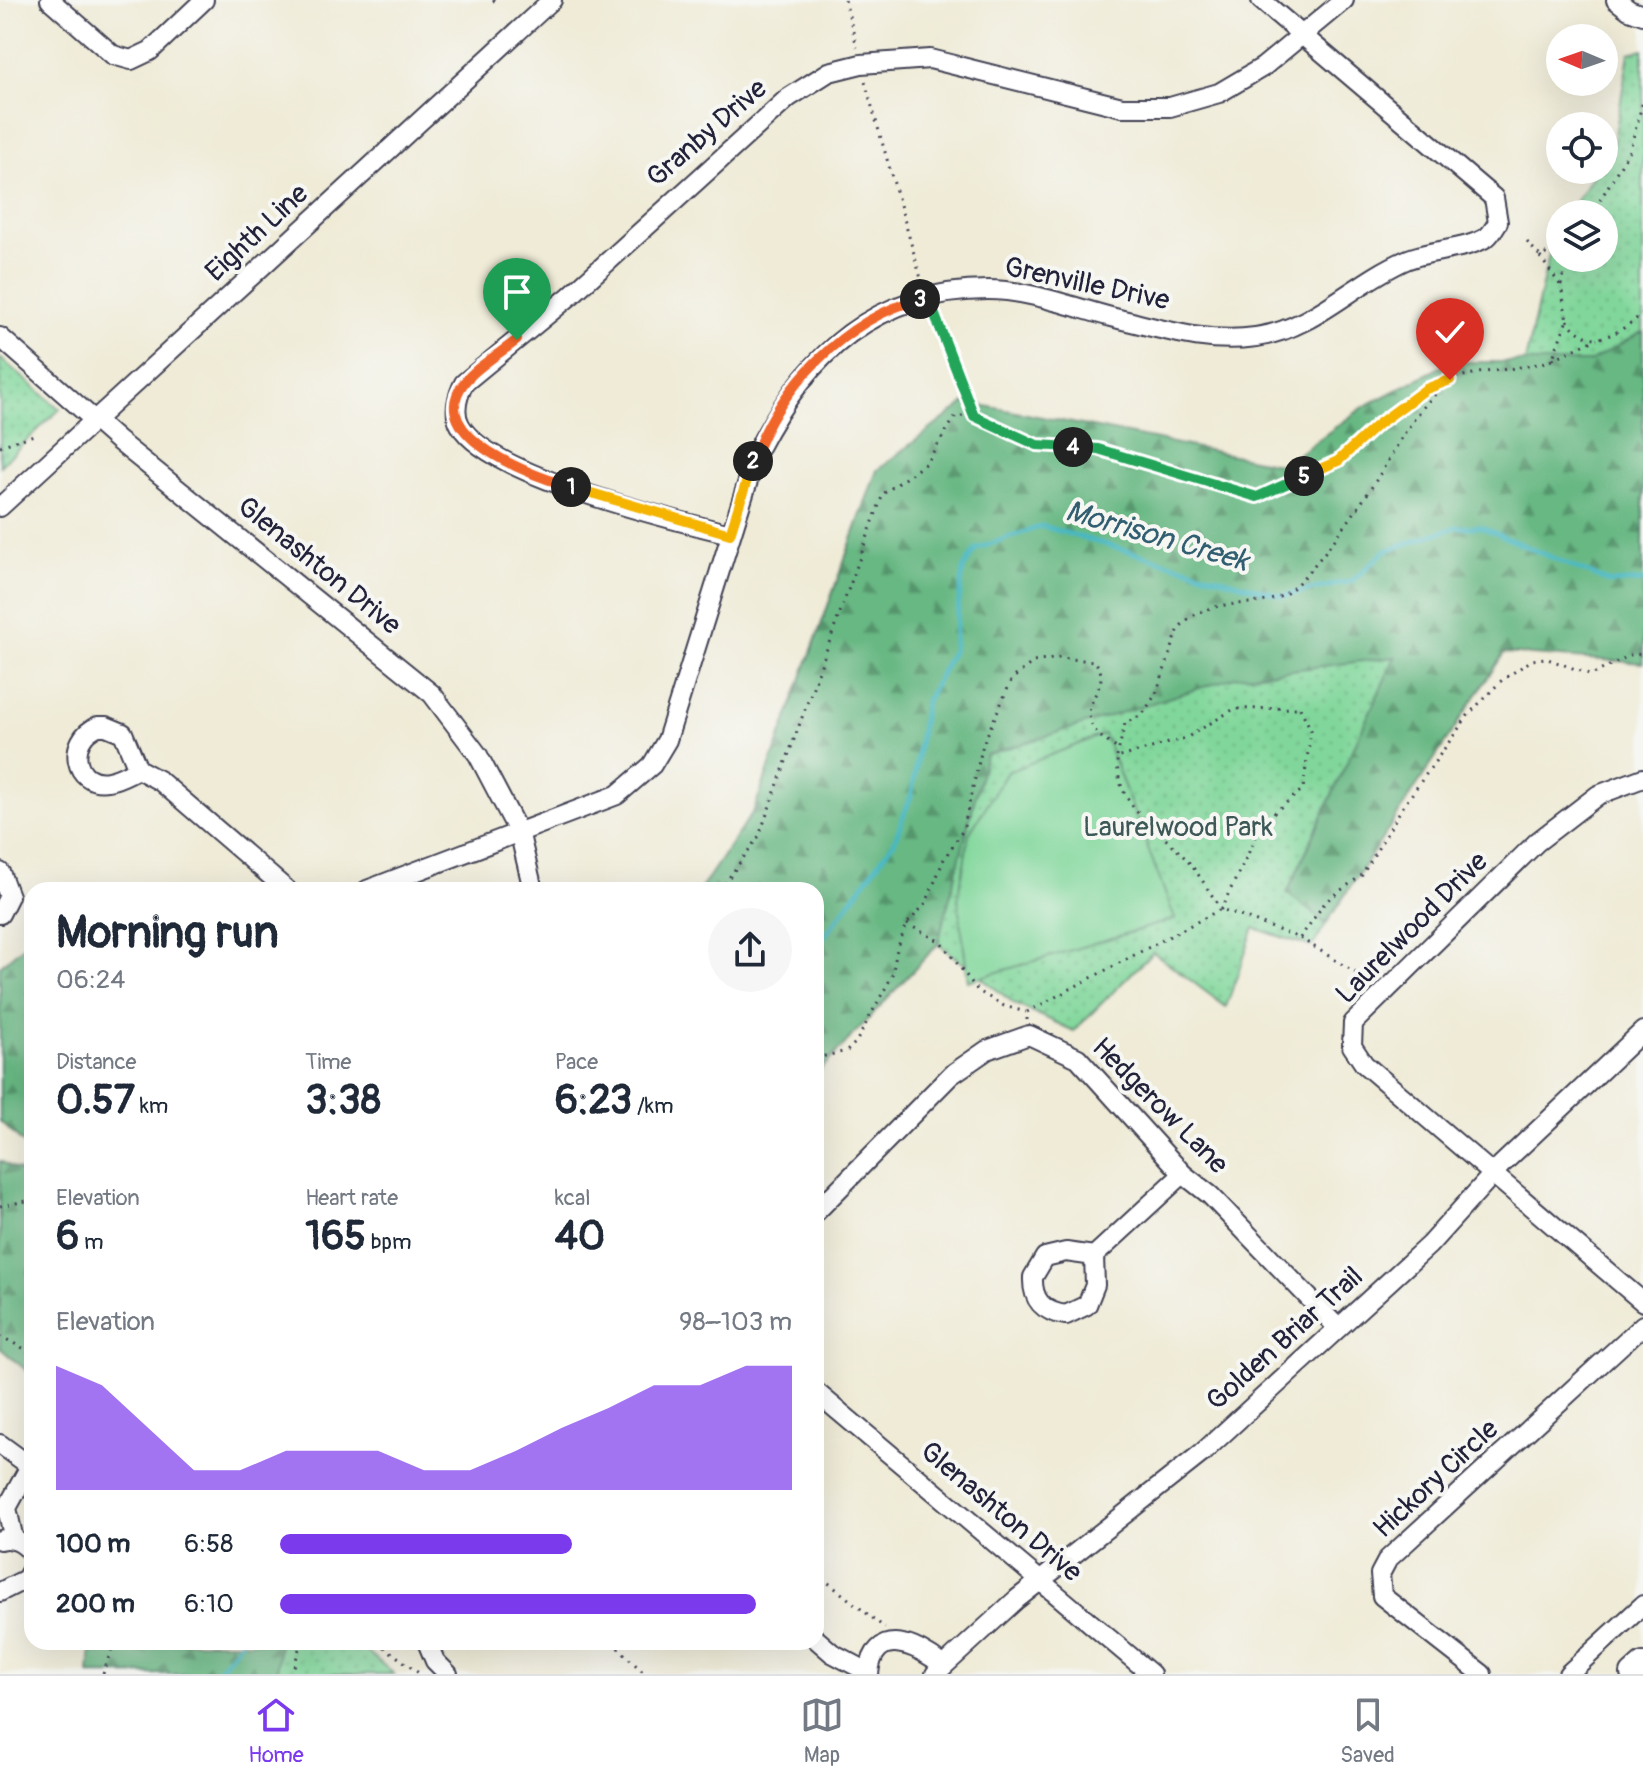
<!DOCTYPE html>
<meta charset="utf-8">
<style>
body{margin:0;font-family:Pangolin,sans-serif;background:#f6f6f7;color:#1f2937;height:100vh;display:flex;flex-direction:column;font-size:30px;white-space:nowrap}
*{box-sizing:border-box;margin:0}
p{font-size:26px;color:#747a83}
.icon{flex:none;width:44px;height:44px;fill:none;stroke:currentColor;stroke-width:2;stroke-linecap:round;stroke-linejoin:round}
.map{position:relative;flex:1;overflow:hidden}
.sheet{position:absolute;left:24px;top:882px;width:800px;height:768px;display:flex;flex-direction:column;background:#fff;border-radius:24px;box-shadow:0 8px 32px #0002}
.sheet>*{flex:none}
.needle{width:52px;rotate:272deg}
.fabs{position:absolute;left:1546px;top:24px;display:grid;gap:16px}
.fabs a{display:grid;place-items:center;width:72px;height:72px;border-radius:50%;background:#fff;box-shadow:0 8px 32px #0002;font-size:40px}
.pin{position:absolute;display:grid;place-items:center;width:68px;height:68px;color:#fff;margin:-82px -34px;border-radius:50% 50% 50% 0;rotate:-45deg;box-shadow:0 0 8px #0007}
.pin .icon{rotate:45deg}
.km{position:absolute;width:40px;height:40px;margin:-20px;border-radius:50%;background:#222;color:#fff;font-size:22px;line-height:40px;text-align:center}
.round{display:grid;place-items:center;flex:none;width:84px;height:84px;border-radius:42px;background:#f6f6f7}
.head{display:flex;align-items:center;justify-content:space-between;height:136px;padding:0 32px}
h1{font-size:44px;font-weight:800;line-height:60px}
.figures{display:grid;grid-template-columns:repeat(3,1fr);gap:12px;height:136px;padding:8px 32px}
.figures div{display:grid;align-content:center}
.figures b{font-size:40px;font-weight:800}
.figures small{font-size:22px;font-weight:400}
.figures p{font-size:22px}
.chart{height:224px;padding:16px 32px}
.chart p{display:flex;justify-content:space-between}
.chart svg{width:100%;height:144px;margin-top:8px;fill:#7c3aed;opacity:.7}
ul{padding:0 32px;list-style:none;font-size:26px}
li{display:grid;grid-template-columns:128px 96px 1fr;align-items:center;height:60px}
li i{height:20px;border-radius:10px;background:#7c3aed}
.tab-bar{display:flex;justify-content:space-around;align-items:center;height:112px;border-top:2px solid #e0e1e3;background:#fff;font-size:22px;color:#747a83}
.tab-bar a{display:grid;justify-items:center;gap:4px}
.tab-bar .selected{color:#7c3aed}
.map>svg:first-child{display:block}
</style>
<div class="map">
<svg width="1643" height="1674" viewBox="0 0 1643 1674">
<defs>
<pattern id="forest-firs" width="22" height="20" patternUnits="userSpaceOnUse" patternTransform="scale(2)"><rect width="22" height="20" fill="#68b883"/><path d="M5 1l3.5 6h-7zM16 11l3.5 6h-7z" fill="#55956c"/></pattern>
<pattern id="park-dots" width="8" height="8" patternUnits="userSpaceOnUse" patternTransform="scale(2)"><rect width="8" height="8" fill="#81d79b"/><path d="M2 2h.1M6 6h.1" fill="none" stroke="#6fb886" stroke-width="1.8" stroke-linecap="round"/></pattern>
</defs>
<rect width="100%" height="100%" fill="#f6f6f2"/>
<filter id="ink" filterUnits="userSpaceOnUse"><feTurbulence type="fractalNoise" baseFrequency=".0125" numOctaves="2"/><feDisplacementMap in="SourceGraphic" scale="16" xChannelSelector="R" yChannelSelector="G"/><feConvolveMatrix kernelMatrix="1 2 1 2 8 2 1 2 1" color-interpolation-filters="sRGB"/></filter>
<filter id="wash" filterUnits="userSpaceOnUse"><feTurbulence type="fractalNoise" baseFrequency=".006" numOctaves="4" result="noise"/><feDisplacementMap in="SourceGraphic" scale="32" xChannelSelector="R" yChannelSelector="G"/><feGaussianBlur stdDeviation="1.8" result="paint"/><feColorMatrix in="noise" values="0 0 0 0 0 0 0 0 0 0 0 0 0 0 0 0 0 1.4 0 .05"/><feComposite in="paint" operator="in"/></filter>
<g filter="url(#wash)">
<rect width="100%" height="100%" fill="#efebd7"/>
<g fill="url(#forest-firs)" stroke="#456d5f" stroke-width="2">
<polygon points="1643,331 1643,663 1504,653 1326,924 1287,894 1394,658 986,755 938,944 816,1075 816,890 700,890 754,810 877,470 966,402 1283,465 1365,406 1450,362 1589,362"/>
<polygon points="32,939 32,1152 0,1121 0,966"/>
<polygon points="0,1161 32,1177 32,1375 0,1348"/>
<polygon points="91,1642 280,1642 277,1674 89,1674"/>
</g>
<g fill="url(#park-dots)" stroke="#527c6b" stroke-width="2">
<polygon points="1643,49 1643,331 1589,362 1525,362 1554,232 1560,223 1560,258 1604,258 1604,214 1567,214 1597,170 1604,170 1604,160 1613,146 1629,53"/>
<polygon points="0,358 60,409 0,466"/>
<polygon points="1395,657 1287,893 1326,924 1312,947 1254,928 1226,1007 1153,952 1074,1031 1015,1004 938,944 986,755 1235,677"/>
<polygon points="280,1642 356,1642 394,1674 277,1674"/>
</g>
<polygon fill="#81d79b" stroke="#527c6b" stroke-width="2" points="1104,734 1175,919 968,981 958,899 969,834 1007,772"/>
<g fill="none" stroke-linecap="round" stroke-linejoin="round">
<g stroke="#49b8c1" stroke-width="5">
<polyline points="816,948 894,842 912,793 925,703 953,650 963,569 976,549 1042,526 1282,596 1352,581 1385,551 1456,527 1481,527 1611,583 1643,581"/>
<polyline points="215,1674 241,1642"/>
</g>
</g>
</g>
<g filter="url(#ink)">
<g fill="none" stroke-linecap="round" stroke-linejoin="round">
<defs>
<g id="minor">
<polyline points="50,0 113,55 131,60 150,51 204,0"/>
<polyline points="1616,0 1629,10 1643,15"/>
<polyline points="0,337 117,440 432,694 478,755 520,835 533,890"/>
<polyline points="0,507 552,0"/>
<path d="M730,534C673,520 487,475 460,425C453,412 458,395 464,383L570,296L788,98L829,72L861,64L930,59L1122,107H1170L1219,93L1263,67L1344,0"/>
<path d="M98,726H106L123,733L138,769C129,773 118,780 108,781C74,787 65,740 98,726Z"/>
<polyline points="138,769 160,781 287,890"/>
<polyline points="1643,778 1598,795 1537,842 1353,1023 1352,1046 1364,1064 1643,1302"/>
<polyline points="0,872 9,896 0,914"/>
<path d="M367,890L617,795L652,765L667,740L758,449C807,354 876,290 988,290C1031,290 1078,309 1119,319C1165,330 1208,344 1256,337C1314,329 1353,283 1406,260C1428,250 1467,250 1487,237C1491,234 1495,227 1498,222L1494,198L1261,0"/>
<polyline points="816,1212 951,1075 987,1050 1029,1035 1078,1058 1183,1174 1210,1195 1338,1328"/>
<path d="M1094,1256L1095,1285L1087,1305L1066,1315C1043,1312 1032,1300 1033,1277L1045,1257L1066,1252L1094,1256L1183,1174"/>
<polyline points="816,1392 1151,1674"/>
<polyline points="0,1444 30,1466 7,1508 14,1540"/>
<path d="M0,1540C13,1536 25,1544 32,1554"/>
<polyline points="0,1592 26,1579 32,1568"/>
<polyline points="816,1639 832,1653 868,1672"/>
<polyline points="427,1642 435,1661 448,1674"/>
<path d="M869,1674C873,1625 917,1644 942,1665"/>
<polyline points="935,1674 1017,1599 1202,1453 1429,1245 1501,1165 1643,1031"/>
<polyline points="1482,1674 1382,1596 1380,1574 1388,1559 1643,1325"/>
<polyline points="1568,1674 1643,1605"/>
</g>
<polyline id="major" points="1633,1674 1643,1665"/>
</defs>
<use href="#minor" stroke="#414052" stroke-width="22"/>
<use href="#major" stroke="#414052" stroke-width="28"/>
<g stroke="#414052" stroke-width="3" stroke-dasharray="2 6" stroke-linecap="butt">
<polyline points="493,0 499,5"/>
<polyline points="845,0 857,47"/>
<polyline points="865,82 922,282"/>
<polyline points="1592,214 1630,149 1643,101"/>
<polyline points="1527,242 1540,256 1560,249"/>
<polyline points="1540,257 1561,286"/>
<polyline points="933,312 974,416"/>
<path d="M1567,320C1590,353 1619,334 1643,313"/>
<polyline points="1553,359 1597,339"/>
<polyline points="0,446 37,434"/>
<path d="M1300,708L1311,730L1303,789L1264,821L1221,909C1210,893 1199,873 1185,858C1154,824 1117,809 1117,758L1186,738L1234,709Z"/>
<path d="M1117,757L1125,723L1142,715L1156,694L1179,628C1213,589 1261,616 1292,589C1320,562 1354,515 1375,482C1398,446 1416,406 1451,381"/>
<path d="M720,890L759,836L883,494L926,463L956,416H974L1037,445L1098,449L1257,497C1283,485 1319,476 1341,458C1369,435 1394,407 1427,389C1466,368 1511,373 1552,360L1567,320L1561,286L1567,258"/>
<polyline points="23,903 32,906"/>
<polyline points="907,924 941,942 978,991 1004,1006 1026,1012"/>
<polyline points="1300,938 1326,901 1362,875 1402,808 1469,714 1502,680 1532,660 1545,658 1592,675 1630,655 1643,654"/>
<polyline points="1027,1020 1027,1012 1221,909 1300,938 1372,983"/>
<path d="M816,1058L847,1051L856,1042L892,976L897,949L907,924L926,903L944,859L963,830L983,744L1012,679L1033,662L1059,658L1094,661C1122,690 1053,710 1118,749"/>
<polyline points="0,1206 32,1200"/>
<polyline points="0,1336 32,1353"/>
<polyline points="816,1573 885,1628"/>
<polyline points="378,1642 420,1674"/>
<polyline points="612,1642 645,1674"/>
<polyline points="103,1674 114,1642"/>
<polyline points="292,1674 301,1642"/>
</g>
<use href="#minor" stroke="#fff" stroke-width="18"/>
<use href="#major" stroke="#fff" stroke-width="24"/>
</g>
</g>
<g fill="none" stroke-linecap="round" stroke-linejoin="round" filter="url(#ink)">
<defs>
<path id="split-1" d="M517,340C501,353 477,366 464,383C422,437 537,477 571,487"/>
<polyline id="split-2" points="571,487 730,534 753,461"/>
<path id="split-3" d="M753,461C778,388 845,319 920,299"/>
<polyline id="split-4" points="920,299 928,297 974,416 1037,445 1073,447"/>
<polyline id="split-5" points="1073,447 1098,449 1257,497 1304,476"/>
<polyline id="split-6" points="1304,476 1338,461 1377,425 1426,389 1450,380"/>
</defs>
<use href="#split-1" stroke="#fff" stroke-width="16"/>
<use href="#split-2" stroke="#fff" stroke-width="16"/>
<use href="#split-3" stroke="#fff" stroke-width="16"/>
<use href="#split-4" stroke="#fff" stroke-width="16"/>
<use href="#split-5" stroke="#fff" stroke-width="16"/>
<use href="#split-6" stroke="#fff" stroke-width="16"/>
<use href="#split-1" stroke="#f0652b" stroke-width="10"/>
<use href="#split-2" stroke="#f5b400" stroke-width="10"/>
<use href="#split-3" stroke="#f0652b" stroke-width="10"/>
<use href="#split-4" stroke="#22a559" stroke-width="10"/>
<use href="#split-5" stroke="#22a559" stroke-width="10"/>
<use href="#split-6" stroke="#f5b400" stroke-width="10"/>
</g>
<g text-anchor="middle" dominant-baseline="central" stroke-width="8" stroke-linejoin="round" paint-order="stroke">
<g font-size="28" fill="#22223b" stroke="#f6f6f2">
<text transform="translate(707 133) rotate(-41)">Granby Drive</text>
<text transform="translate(257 233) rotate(-43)">Eighth Line</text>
<text transform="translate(1087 284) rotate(12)">Grenville Drive</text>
<text transform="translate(319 566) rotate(39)">Glenashton Drive</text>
<text transform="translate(1412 928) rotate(-45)">Laurelwood Drive</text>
<text transform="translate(1160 1106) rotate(45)">Hedgerow Lane</text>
<text transform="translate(1285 1339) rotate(-42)">Golden Briar Trail</text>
<text transform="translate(1436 1479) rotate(-43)">Hickory Circle</text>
<text transform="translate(1001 1512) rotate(40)">Glenashton Drive</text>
</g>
<g font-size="28" fill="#3e5858" stroke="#f6f6f2">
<text x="1178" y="827">Laurelwood Park</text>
</g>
<g font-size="30" font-style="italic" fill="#325e71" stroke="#f6f6f2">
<text transform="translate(1157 536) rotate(16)">Morrison Creek</text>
</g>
</g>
</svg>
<div class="fabs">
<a><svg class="needle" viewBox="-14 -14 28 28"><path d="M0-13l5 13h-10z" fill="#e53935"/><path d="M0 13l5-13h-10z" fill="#747a83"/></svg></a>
<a><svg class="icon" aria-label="locate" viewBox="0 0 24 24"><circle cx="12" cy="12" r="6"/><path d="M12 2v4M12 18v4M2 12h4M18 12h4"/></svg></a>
<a><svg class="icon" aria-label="layers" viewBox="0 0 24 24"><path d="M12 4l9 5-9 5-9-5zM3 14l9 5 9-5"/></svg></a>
</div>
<div class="pin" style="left:517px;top:340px;background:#1e9e55"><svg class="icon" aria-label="arrive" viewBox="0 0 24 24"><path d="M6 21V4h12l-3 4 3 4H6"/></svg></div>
<div class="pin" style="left:1450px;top:380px;background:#d93025"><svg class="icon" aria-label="check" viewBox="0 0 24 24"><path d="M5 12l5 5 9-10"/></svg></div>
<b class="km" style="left:571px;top:487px">1</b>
<b class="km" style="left:753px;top:461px">2</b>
<b class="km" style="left:920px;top:299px">3</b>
<b class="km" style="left:1073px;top:447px">4</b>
<b class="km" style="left:1304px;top:476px">5</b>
<section class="sheet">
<div class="head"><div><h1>Morning run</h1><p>06:24</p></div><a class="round"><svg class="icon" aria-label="share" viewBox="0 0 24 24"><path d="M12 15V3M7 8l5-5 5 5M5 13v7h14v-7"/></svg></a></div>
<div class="figures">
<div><p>Distance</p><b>0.57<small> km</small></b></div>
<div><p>Time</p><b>3:38</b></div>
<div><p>Pace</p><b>6:23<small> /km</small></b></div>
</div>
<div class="figures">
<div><p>Elevation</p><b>6<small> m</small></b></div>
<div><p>Heart rate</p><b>165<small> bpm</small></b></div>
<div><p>kcal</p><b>40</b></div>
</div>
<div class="chart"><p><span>Elevation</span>98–103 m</p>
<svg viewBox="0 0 160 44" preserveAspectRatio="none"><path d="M0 44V6L10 12L20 25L30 38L40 38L50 32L60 32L70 32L80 38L90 38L100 32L110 25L120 19L130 12L140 12L150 6L160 6V44z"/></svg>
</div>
<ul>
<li><b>100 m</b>6:58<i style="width:57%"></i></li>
<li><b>200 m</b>6:10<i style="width:93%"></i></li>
</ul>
</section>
</div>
<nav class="tab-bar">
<a class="selected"><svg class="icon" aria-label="home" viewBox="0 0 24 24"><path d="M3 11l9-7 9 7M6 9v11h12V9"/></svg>Home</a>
<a><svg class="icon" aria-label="map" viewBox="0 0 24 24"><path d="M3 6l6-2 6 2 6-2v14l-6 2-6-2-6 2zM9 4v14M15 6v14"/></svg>Map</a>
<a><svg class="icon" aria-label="saved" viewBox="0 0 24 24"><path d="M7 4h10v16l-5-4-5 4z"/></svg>Saved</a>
</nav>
